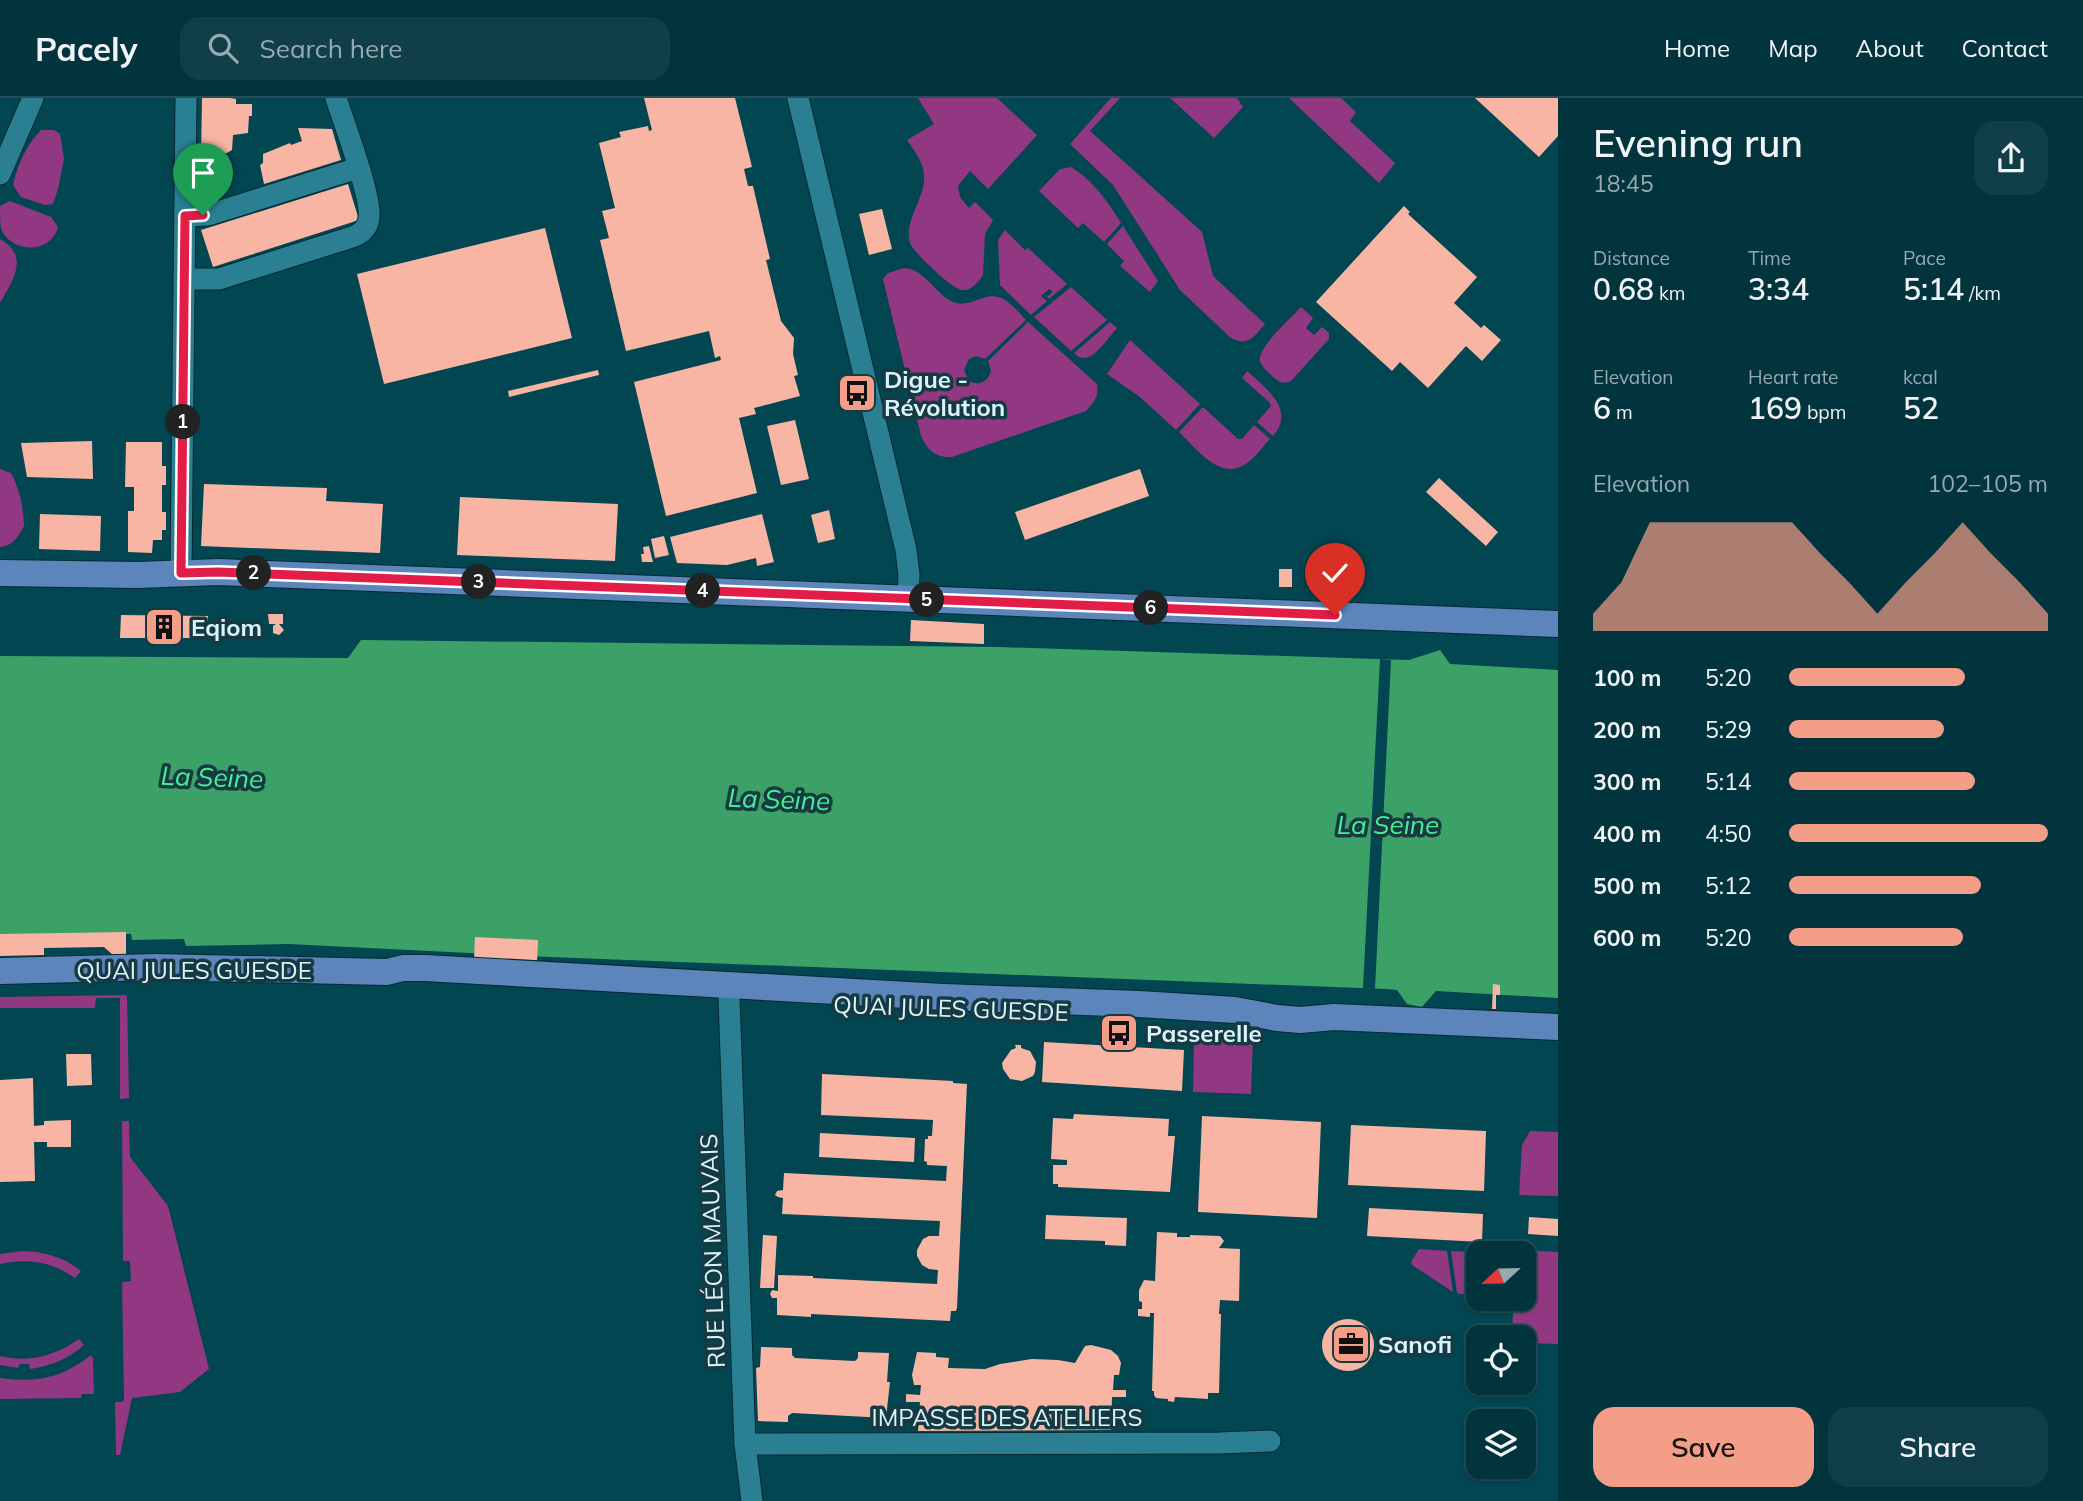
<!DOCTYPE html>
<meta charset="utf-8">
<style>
body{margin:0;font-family:Mulish,sans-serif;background:#103f49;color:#f1f3f6;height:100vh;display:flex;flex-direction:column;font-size:26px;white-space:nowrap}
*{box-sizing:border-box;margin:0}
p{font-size:23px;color:#96aab0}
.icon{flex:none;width:38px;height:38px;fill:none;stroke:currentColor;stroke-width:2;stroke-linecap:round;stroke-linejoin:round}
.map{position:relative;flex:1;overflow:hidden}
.details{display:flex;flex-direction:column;background:#02343e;width:525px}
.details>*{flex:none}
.needle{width:46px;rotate:248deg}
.tools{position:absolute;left:1466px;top:1143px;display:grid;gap:14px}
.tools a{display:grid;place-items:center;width:70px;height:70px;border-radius:14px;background:#02343e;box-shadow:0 2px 5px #0004,0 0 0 2px #234f58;font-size:35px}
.pin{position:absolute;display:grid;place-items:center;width:60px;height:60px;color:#fff;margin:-72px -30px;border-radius:50% 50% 50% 0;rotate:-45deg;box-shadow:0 0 7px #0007}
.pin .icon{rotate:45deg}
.km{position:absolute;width:35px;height:35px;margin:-18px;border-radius:50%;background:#222;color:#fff;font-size:19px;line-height:35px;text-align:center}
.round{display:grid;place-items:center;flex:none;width:74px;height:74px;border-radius:21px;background:#103f49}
.headline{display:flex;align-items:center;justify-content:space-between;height:119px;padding:0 35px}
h1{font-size:38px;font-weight:600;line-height:52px}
.metrics{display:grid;grid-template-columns:repeat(3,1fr);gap:10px;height:119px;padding:7px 35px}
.metrics div{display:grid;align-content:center}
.metrics b{font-size:30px;font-weight:600}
.metrics small{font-size:19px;font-weight:400}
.metrics p{font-size:19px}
.chart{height:196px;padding:14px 35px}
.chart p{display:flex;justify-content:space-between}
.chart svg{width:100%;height:126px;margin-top:7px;fill:#f49e88;opacity:.7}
.cta{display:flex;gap:14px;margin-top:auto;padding:14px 35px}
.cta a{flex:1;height:80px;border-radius:21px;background:#f49e88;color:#111;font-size:28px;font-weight:600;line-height:80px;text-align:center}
.cta a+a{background:#103f49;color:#f1f3f6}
ul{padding:0 35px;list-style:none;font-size:23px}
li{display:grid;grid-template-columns:112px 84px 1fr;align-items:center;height:52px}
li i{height:18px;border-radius:9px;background:#f49e88}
header{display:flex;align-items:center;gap:42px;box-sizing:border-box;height:98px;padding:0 35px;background:#02343e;border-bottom:2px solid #234f58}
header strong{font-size:33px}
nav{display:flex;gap:38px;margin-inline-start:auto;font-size:24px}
.search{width:490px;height:63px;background:#103f49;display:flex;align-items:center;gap:18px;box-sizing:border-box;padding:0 24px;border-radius:21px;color:#96aab0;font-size:26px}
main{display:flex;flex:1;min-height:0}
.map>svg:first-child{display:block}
</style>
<header>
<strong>Pacely</strong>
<div class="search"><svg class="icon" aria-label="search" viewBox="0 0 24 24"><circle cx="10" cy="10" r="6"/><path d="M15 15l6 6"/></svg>Search here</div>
<nav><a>Home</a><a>Map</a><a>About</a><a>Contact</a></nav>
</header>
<main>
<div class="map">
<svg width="1558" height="1403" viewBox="0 0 1558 1403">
<rect width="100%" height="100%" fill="#024652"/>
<g fill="#923883">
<path d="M918,0H997L1037,37L988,91L970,73L958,88L960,99L969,110L975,104L993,122L985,136L983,177C978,184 972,193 962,192C952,191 914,155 910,145C903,122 927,99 924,76C923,64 914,52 907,42L934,26Z"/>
<path d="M1111,0H1120L1090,33L1202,134L1213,178L1265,226C1253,239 1249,249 1231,240L1180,192L1113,87L1070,46Z"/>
<polygon points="1170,0 1237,0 1243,9 1214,40"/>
<polygon points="1289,0 1341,0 1356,14 1350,23 1395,65 1379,85"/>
<path d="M41,32H54L60,36L64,61L58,91L53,106L45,107L21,99L13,87C18,65 26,48 41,32Z"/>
<path d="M1071,69C1093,82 1108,104 1121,125L1104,144L1083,125L1078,130L1039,93L1060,71Z"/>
<path d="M10,103L51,119L58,129C51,156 12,156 1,131C0,124 0,115 0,108Z"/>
<polygon points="1123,128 1158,183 1150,194 1120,168 1124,163 1107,146"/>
<polygon points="1005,132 1025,152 1028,150 1067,186 1049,201 1047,199 1053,194 1049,191 1041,198 1047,203 1031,217 1000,187 998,142"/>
<path d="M0,141C30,158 13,182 0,205Z"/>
<path d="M904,170C925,171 935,196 953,204C971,211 984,193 1001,200C1011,204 1019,215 1026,222L985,261L976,258L969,261L964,272L969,283C979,288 988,284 991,273L988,263L1028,224L1097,286C1099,299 1094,304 1086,313L952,359C936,360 927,352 921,338L883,181L888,175Z"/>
<polygon points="1071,189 1107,222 1071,253 1034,219"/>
<path d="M1301,209L1313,220L1306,230L1314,237L1322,229L1329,235V241L1291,283C1281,287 1278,283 1271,277C1267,273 1262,269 1260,263C1257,250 1291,220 1301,209Z"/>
<path d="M1110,224L1117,230C1107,241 1089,272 1074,255Z"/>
<polygon points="1130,242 1200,306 1176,332 1140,299 1107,276"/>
<path d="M1247,273C1266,290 1296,312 1273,338L1257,324L1271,308L1269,304L1242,280Z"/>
<path d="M1203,309L1238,341H1242L1254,327L1270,341C1263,348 1256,359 1247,365C1221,385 1196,350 1179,334Z"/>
<path d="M0,371L11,375C20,392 23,409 24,428C18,439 13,448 0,449Z"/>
<polygon points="126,897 127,899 129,1000 120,1001 120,900 96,900 95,910 0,910 0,899"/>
<polygon points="1194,937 1253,939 1251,996 1193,994"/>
<polygon points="122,1023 129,1023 130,1059 168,1108 209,1271 180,1294 132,1300 120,1357 116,1357 115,1304 122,1304 124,1302 122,1184 131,1183 130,1163 123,1163"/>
<polygon points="1530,1033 1558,1034 1558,1098 1519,1097 1522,1047"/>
<polygon points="1419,1151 1447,1153 1453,1194 1412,1167 1411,1164"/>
<polygon points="1522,1152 1558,1154 1558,1246 1532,1245 1530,1241 1519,1239 1512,1234 1514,1201 1524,1200 1524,1155 1521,1155"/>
<path d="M23,1153C45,1154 64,1159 81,1173L75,1180C52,1164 28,1160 0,1166V1156Z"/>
<path d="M1451,1153L1488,1155H1479V1189C1473,1195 1465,1198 1457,1195Z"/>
<path d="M79,1241L84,1247C68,1261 51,1268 30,1271L29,1266H20L18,1270L0,1267V1258C30,1265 54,1258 79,1241Z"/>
<path d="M91,1257L93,1260L94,1296H82L81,1300L0,1301V1280C37,1285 62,1280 91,1257Z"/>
</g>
<polygon fill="#3ba167" points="361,542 998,549 1409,562 1440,552 1450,566 1558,572 1558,900 1436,893 1422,909 1407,906 1397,892 1386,891 550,859 288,846 186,848 184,841 132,842 131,836 0,838 0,558 348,560"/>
<polygon fill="#024652" points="1380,561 1391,562 1375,891 1363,890"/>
<g fill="#f9b5a3">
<polygon points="202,0 230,0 236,1 236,6 252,6 252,18 249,18 248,35 233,37 232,52 227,55 221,55 219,52 201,58"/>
<polygon points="644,0 735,0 752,69 744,71 748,88 753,88 770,161 766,162 781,223 794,240 793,256 798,277 794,278 800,298 754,310 756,316 739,320 757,395 666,418 634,284 721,262 720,258 715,260 709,233 626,253 600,142 609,140 602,113 615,110 599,45 621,39 619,34 648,28 649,33 652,32"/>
<polygon points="1475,0 1558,0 1558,38 1539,59"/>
<polygon points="298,30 332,31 341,62 264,86 260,67 263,65 263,56 290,45 291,47 302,43"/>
<polygon points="348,86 359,122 213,169 201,132"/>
<polygon points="1404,108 1410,114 1408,116 1477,179 1454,205 1481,230 1484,227 1501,242 1482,263 1466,248 1428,290 1400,264 1392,273 1316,204"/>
<polygon points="882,111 892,151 869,157 859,116"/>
<polygon points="545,130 572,240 384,286 357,176"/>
<polygon points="598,272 599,277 509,299 508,293"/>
<polygon points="795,322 809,381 781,387 767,328"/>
<polygon points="92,343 93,381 27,379 21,345"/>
<polygon points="126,344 162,344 162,368 166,368 166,387 162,387 162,414 166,414 166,432 162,432 162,442 153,442 152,455 128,454 128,413 134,413 134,389 125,389"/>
<polygon points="1140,371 1149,398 1025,442 1015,414"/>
<polygon points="1439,380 1498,434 1486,448 1426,394"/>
<polygon points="204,386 327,390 326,403 383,406 380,455 201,448"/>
<polygon points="460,399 618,406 615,463 457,457"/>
<polygon points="829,412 835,441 818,445 811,417"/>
<polygon points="40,416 101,418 100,453 39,451"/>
<polygon points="762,416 774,464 757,468 756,460 727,467 677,465 670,439"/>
<polygon points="664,438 669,457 655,460 651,441"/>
<polygon points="649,448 653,464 642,464 641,456 644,456 643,449"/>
<rect x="1279" y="471" width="13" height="18"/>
<polygon points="268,516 283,516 283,526 279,526 284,532 279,537 273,535 273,528 276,526 269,526"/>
<polygon points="121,517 208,518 206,540 120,540"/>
<polygon points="911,522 984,526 984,546 910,543"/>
<polygon points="126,834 126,856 113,857 104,849 44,850 44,857 0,858 0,836"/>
<polygon points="475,839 538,842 537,866 474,863"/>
<polygon points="1493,886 1500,887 1500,897 1496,897 1496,911 1492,911"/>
<polygon points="1044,944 1184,952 1182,993 1042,984"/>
<polygon points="1015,947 1021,947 1021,950 1030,953 1036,964 1035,974 1033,978 1022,983 1010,981 1003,971 1002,965 1011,952 1016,950"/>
<polygon points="66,956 91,956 92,987 67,988"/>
<polygon points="822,976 953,983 953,985 967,986 957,1210 956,1213 951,1213 950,1223 811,1216 811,1219 777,1217 777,1200 772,1200 770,1196 772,1192 778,1193 778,1177 813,1178 813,1180 937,1186 938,1172 929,1171 922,1167 917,1158 917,1152 923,1141 929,1138 939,1138 940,1123 782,1116 783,1100 778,1099 775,1097 777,1093 783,1092 784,1075 946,1083 947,1068 927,1067 927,1064 924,1063 925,1041 928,1041 928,1038 932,1038 933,1022 821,1017"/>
<polygon points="33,980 34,1028 44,1027 44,1023 71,1022 71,1049 47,1049 47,1044 34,1044 35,1083 0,1084 0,982"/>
<polygon points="1074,1016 1169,1021 1168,1038 1175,1038 1170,1094 1058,1089 1058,1086 1053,1086 1053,1067 1067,1067 1067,1062 1051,1061 1053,1020 1073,1021"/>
<polygon points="1202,1018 1321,1024 1317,1120 1198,1114"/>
<polygon points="1351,1027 1486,1033 1484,1093 1348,1087"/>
<polygon points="820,1035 915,1040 914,1064 819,1059"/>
<polygon points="1369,1110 1483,1116 1482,1144 1367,1138"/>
<polygon points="1046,1117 1127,1120 1126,1148 1105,1147 1105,1143 1045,1141"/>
<polygon points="1529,1119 1558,1121 1558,1138 1528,1136"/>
<polygon points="1157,1134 1177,1135 1177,1139 1190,1139 1190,1137 1220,1138 1224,1143 1219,1150 1240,1151 1239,1203 1220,1202 1219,1216 1221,1216 1219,1295 1208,1295 1208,1301 1175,1299 1174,1304 1168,1303 1168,1301 1156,1300 1154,1297 1154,1293 1152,1293 1154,1215 1150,1215 1150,1219 1138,1218 1138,1211 1142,1211 1142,1204 1139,1203 1139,1192 1144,1182 1155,1183"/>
<polygon points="763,1137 777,1138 774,1190 760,1190"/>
<circle cx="1348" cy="1247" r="26"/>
<polygon points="1091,1247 1111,1252 1118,1258 1121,1265 1119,1277 1114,1277 1113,1292 1126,1292 1126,1299 1112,1299 1111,1332 918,1333 920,1304 906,1304 906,1296 920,1297 921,1287 914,1287 912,1277 917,1254 936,1255 936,1259 949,1260 948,1270 985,1271 1000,1266 1032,1261 1058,1262 1075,1265 1085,1248"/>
<polygon points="761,1249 792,1250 792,1257 795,1260 855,1263 858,1260 858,1254 889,1255 887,1284 890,1284 886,1320 792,1315 788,1318 788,1324 758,1323 756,1270 760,1269"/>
</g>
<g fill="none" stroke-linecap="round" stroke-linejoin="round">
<defs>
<g id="minor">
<polyline points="798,0 906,452 909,477 908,501"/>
<polyline points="0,76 33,0"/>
<polyline points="185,118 208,117 358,70"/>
<path d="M185,181H219L352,139C361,136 368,130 369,120C372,99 344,25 336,0"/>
<polyline points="181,475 186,0"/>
<polyline points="731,887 729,900 745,1346 752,1403"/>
<polyline points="745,1346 1219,1345 1270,1343"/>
</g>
<g id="major">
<polyline points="0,475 138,477 218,474 1558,526"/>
<polyline points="0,873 156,869 387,874 403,870 425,870 943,899 1139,906 1235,912 1277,920 1300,922 1334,919 1558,929"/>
</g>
</defs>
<use href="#minor" stroke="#052a31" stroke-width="23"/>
<use href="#major" stroke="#052a31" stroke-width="28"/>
<use href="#minor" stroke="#2a7f92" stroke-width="21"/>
<use href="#major" stroke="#5b85bb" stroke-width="26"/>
</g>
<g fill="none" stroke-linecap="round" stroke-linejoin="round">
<defs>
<polyline id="route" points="203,117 185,118 181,475 218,474 1335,517"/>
</defs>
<use href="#route" stroke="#fff" stroke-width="14"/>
<use href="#route" stroke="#e11d48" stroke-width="9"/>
</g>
<defs>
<symbol id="bus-square" viewBox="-11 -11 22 22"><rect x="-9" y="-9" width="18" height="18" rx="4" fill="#f49e88" stroke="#173941"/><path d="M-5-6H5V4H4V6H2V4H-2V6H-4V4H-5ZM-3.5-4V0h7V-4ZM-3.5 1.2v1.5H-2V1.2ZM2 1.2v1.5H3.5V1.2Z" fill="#111"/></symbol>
<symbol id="building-square" viewBox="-11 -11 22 22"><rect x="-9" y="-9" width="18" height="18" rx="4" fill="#f49e88" stroke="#173941"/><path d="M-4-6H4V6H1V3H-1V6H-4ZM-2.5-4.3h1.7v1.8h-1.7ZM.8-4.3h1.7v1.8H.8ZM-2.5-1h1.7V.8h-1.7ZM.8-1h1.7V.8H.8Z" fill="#111"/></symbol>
<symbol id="office-square" viewBox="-11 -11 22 22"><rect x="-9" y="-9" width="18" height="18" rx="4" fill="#f49e88" stroke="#173941"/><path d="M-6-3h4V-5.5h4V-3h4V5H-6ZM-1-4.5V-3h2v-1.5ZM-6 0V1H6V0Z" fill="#111"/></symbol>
</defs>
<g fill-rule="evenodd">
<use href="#bus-square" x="835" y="273" width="44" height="44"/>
<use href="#building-square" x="142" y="507" width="44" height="44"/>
<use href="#bus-square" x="1097" y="913" width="44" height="44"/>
<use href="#office-square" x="1329" y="1224" width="44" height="44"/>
</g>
<g text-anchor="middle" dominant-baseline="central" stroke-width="7" stroke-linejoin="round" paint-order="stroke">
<g font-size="24" font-weight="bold" fill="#d8f4fc" stroke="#173941" text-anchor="start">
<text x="884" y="281">Digue -<tspan x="884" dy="28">Révolution</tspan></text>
<text x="191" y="529">Eqiom</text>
<text x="1146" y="935">Passerelle</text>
<text x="1378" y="1246">Sanofi</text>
</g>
<g font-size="24" fill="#d8f4fc" stroke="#173941">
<text x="194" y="872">QUAI JULES GUESDE</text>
<text transform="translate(951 910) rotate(2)">QUAI JULES GUESDE</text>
<text transform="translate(712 1153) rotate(-92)">RUE LÉON MAUVAIS</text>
<text x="1007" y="1319">IMPASSE DES ATELIERS</text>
</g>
<g font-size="26" font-style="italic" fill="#44f296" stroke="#173941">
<text transform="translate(212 679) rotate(2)">La Seine</text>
<text transform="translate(779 701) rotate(2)">La Seine</text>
<text x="1388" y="726">La Seine</text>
</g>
</g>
</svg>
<div class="tools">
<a><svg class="needle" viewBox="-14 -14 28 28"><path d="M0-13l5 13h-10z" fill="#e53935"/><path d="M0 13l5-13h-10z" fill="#96aab0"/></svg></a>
<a><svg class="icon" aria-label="locate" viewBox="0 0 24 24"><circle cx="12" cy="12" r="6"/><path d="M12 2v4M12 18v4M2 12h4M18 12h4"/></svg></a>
<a><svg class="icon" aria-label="layers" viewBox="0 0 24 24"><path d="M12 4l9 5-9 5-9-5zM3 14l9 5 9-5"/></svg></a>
</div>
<div class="pin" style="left:203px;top:117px;background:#1e9e55"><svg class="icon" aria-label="arrive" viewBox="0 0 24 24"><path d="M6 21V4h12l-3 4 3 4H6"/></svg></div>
<div class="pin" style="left:1335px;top:517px;background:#d93025"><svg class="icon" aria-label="check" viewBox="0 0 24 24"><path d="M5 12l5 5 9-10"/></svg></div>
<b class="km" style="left:183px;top:324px">1</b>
<b class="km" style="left:254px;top:475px">2</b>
<b class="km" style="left:479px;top:484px">3</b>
<b class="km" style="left:703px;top:493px">4</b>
<b class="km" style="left:927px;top:502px">5</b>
<b class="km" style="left:1151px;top:510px">6</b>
</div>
<section class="details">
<div class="headline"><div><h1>Evening run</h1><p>18:45</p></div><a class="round"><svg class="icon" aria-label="share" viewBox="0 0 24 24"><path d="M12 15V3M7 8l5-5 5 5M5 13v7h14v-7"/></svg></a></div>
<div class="metrics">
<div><p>Distance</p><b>0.68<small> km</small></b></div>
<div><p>Time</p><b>3:34</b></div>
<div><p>Pace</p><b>5:14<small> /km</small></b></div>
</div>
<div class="metrics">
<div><p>Elevation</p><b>6<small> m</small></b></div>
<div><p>Heart rate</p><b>169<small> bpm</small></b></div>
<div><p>kcal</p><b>52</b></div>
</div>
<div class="chart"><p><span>Elevation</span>102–105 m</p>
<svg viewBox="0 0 160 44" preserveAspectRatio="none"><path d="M0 44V38L10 27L20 6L30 6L40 6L50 6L60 6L70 6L80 17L90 27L100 38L110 27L120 17L130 6L140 17L150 27L160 38V44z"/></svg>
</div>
<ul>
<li><b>100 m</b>5:20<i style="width:68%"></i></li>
<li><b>200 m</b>5:29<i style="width:60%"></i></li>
<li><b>300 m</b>5:14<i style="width:72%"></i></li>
<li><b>400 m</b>4:50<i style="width:100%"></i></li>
<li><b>500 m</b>5:12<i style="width:74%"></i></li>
<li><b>600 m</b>5:20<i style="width:67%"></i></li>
</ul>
<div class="cta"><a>Save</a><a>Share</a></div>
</section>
</main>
